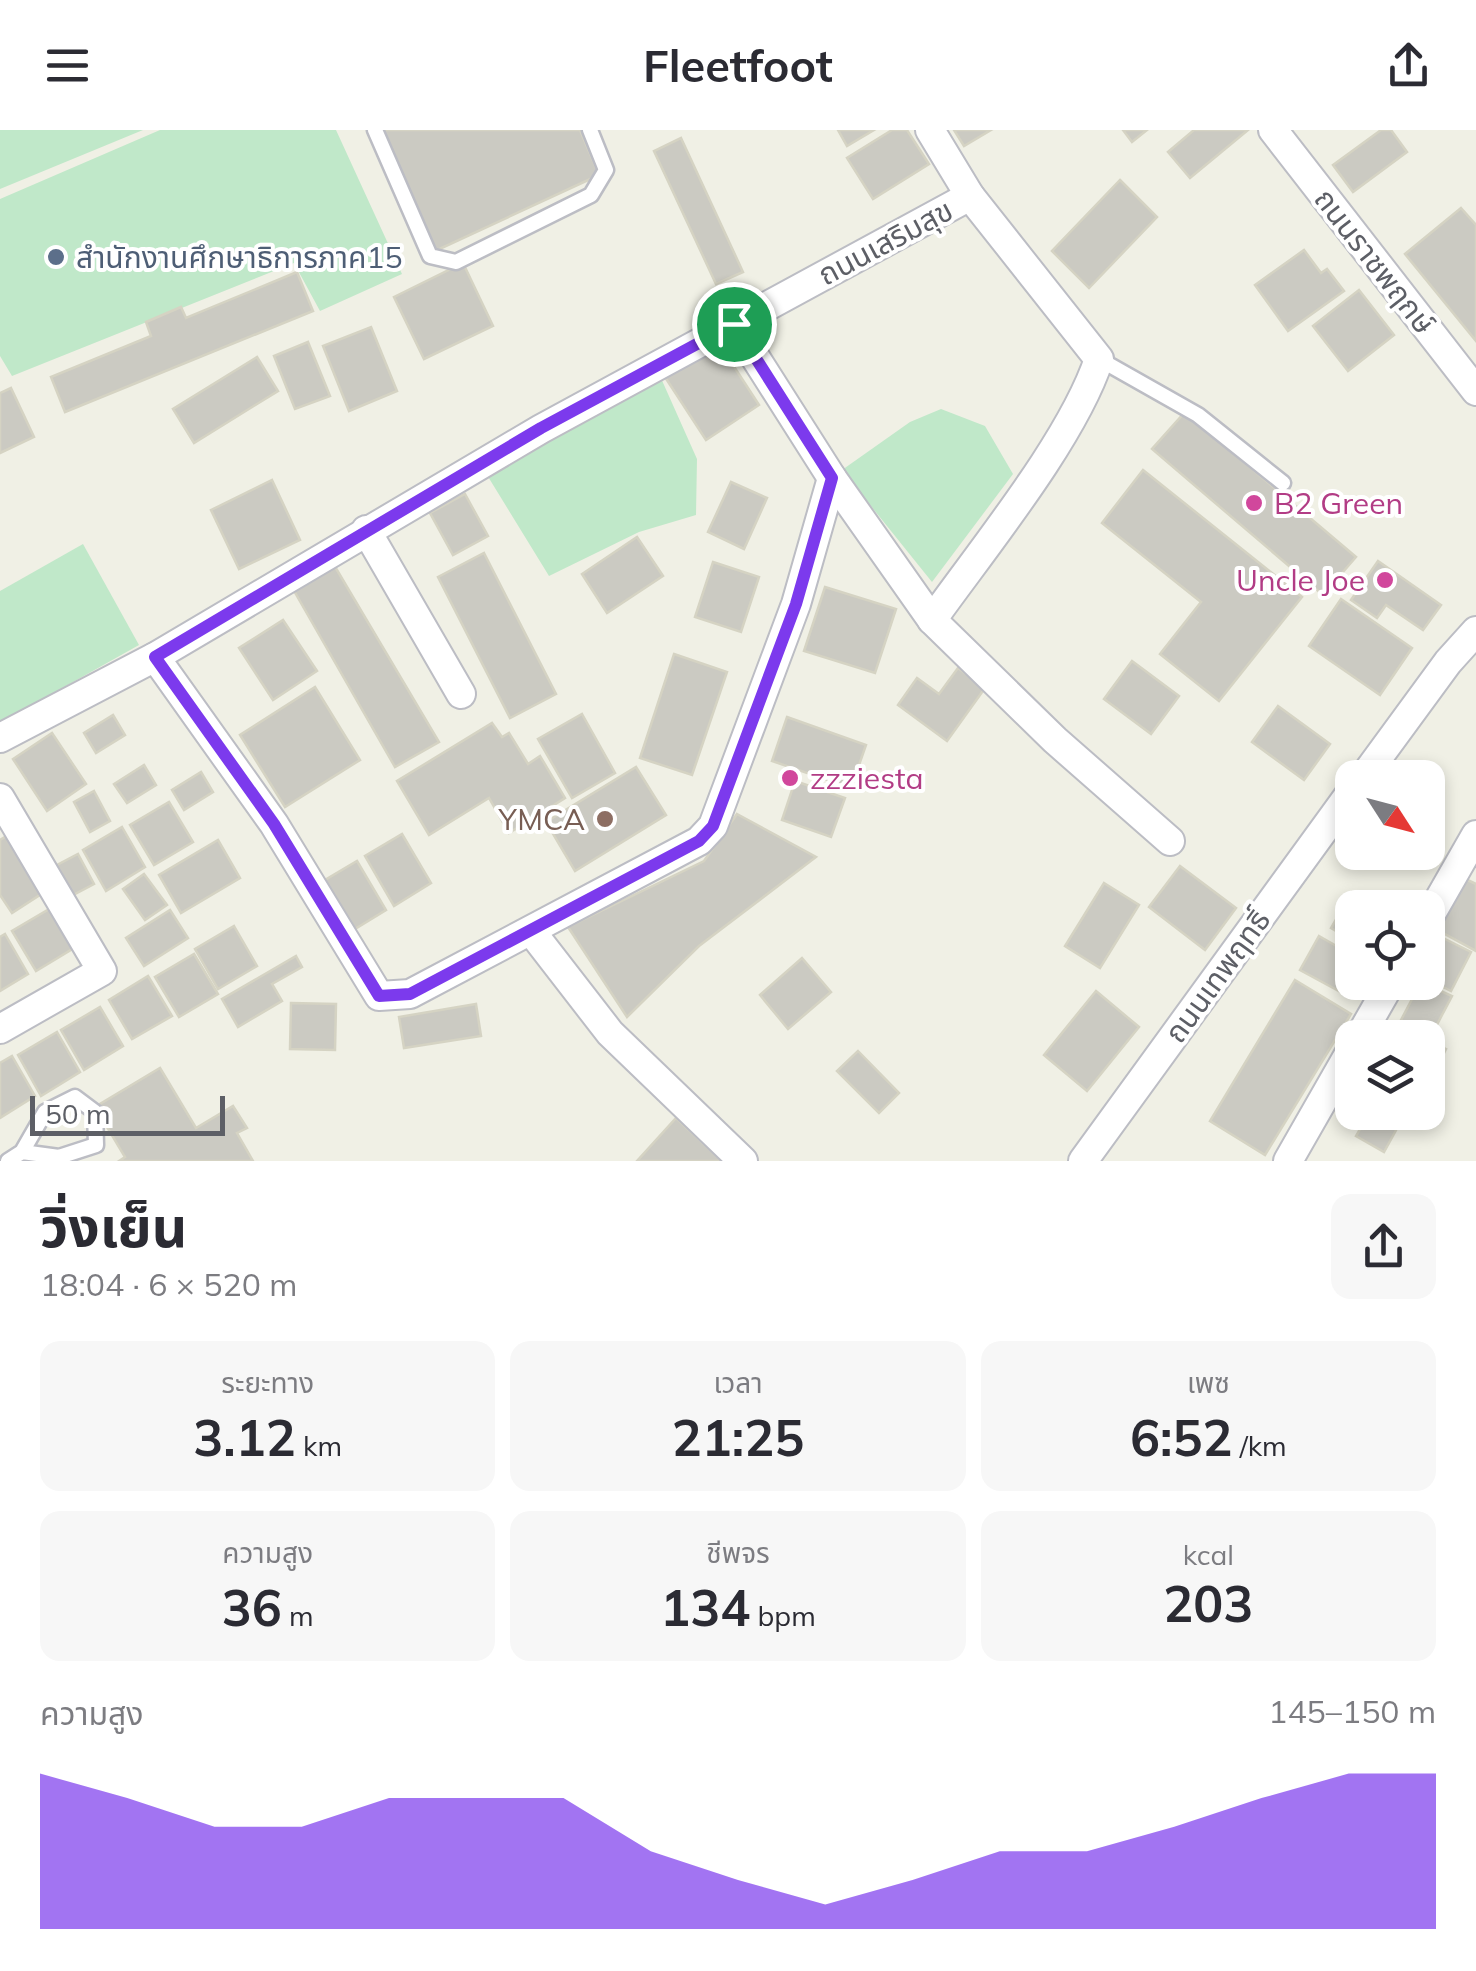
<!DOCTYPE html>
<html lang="th">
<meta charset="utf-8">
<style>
body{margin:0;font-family:Mulish,"Noto Sans Thai",sans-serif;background:#f7f7f7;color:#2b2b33;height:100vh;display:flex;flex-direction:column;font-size:38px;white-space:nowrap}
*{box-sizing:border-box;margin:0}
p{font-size:32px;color:#7c7c81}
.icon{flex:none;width:55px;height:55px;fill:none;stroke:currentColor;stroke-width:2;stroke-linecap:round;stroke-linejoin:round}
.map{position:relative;height:1031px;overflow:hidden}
.side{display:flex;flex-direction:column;background:#fff;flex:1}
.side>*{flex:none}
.needle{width:65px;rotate:126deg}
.controls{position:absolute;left:1335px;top:630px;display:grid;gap:20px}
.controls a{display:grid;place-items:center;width:110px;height:110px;border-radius:20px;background:#fff;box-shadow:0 5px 15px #0003;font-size:50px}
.scale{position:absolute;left:30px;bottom:25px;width:195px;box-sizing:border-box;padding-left:10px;border:5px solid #5d5f66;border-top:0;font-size:28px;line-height:35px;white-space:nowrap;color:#5d5f66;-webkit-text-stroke:8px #fff;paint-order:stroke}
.pin{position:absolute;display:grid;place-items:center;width:85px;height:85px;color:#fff;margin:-42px;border:5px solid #fff;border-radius:50%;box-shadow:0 2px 10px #0007}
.round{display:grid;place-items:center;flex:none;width:105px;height:105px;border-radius:20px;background:#f7f7f7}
.headline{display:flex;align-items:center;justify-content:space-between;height:170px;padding:0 40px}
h1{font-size:55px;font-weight:700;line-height:75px}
.stats{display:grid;grid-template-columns:repeat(3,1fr);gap:15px;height:170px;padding:10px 40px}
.stats div{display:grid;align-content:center;border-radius:20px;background:#f7f7f7;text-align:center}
.stats b{font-size:50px;font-weight:700}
.stats small{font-size:28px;font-weight:400}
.stats p{font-size:28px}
.chart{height:280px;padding:20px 40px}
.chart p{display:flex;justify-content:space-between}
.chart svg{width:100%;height:180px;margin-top:10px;fill:#7c3aed;opacity:.7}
header{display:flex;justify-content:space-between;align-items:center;height:130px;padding:0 40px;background:#fff;font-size:45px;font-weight:700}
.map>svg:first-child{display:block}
</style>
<header><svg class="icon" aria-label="menu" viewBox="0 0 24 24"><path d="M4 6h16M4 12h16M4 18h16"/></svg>Fleetfoot<svg class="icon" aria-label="share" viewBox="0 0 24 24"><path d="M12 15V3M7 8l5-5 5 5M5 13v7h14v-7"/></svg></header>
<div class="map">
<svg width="1476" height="1031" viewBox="0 0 1476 1031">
<rect width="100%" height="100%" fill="#f0f0e5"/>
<g fill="#c0e8c9">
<polygon points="0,0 143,0 0,59"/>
<polygon points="160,0 336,0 402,144 320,181 294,133 12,246 0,226 0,69"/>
<polygon points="660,246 697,329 696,385 639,402 549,446 487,345"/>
<polygon points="941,279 985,296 1013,344 932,452 842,340 910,292"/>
<polygon points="83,414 139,515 0,593 0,461"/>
</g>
<g fill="#cbcac2" stroke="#d5d3c3" stroke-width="2.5">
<polygon points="381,0 580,0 599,45 433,122"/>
<polygon points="838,0 874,0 847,16"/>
<polygon points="892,0 907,0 929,34 873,69 847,28"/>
<polygon points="954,0 991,0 964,16"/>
<polygon points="1123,0 1147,0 1132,12"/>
<polygon points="1194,0 1248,0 1190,48 1168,22"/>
<polygon points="1381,0 1391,0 1407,22 1353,62 1333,35"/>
<polygon points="681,8 743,142 716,154 654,21"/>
<polygon points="1120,50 1157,87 1089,158 1052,121"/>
<polygon points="1461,78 1476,95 1476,211 1405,124"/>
<polygon points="1304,120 1321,143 1327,139 1344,161 1288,201 1255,155"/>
<polygon points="463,133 493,196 424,229 394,167"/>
<polygon points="297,142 313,181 65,282 51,247 151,206 146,192 181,177 186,188"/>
<polygon points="1359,160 1394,205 1348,241 1313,196"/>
<polygon points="371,197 397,261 349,281 323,216"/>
<polygon points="308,212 330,266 295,279 274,226"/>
<polygon points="718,212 759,275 706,310 665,247"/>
<polygon points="257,227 278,261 194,313 173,279"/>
<polygon points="11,258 34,307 0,323 0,263"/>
<polygon points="1185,282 1356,427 1323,465 1152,319"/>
<polygon points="1143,340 1302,467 1219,571 1160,524 1201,472 1102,393"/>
<polygon points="272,350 300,410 239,439 211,380"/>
<polygon points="731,352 767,368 744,419 708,402"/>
<polygon points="465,364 488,406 453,425 430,383"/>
<polygon points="637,407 663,446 607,483 582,444"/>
<polygon points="484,423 556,564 510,588 438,447"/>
<polygon points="1378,431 1441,475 1423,500 1386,475 1377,488 1351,470"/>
<polygon points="713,432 759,447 741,502 695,487"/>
<polygon points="334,435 439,612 395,637 293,459"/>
<polygon points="825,457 896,479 875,543 804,521"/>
<polygon points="1341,469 1412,518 1380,565 1309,516"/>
<polygon points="283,490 317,541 273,570 239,518"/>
<polygon points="674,524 727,542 692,645 640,628"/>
<polygon points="1132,531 1179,566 1151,604 1104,569"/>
<polygon points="958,538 985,558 947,611 898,575 917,548 939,564"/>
<polygon points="315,557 360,630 285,677 240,605"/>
<polygon points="1278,576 1330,614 1304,650 1252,612"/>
<polygon points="582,584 615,643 572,668 538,609"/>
<polygon points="113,585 125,605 96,623 84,603"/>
<polygon points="787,587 866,615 851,658 772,631"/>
<polygon points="492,593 502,607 509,603 528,634 540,626 565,668 509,703 489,668 429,705 397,651"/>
<polygon points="52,603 86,654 47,681 13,629"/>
<polygon points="144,635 156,655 127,673 114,654"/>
<polygon points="636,637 666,685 575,741 546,692"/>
<polygon points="201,642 213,662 184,680 172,660"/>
<polygon points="795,651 845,668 831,707 782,690"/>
<polygon points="94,661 110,691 90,702 74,672"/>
<polygon points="169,672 193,712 154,735 130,695"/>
<polygon points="737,684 816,727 699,816 627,887 568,797 704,731"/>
<polygon points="122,697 145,737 106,761 83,720"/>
<polygon points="13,702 49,759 12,783 0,765 0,710"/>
<polygon points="402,704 431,753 394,776 365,726"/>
<polygon points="218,710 240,748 181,783 159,745"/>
<polygon points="78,724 94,754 73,765 57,735"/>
<polygon points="357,731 386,780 350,802 320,753"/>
<polygon points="1180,736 1236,778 1205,820 1149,777"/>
<polygon points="144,744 167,775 145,790 123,759"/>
<polygon points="1459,746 1476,754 1476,821 1432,797"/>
<polygon points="1104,753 1139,775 1100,838 1065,816"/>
<polygon points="1352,762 1378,778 1352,778 1352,810 1331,798"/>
<polygon points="51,778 74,818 36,841 12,801"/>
<polygon points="170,780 188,808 144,836 126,808"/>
<polygon points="234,796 257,836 218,859 195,819"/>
<polygon points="1429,801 1471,822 1451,861 1428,849"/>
<polygon points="5,804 28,844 0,861 0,807"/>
<polygon points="1319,806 1352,825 1352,852 1358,852 1350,867 1300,840"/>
<polygon points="194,824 218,864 179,887 155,847"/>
<polygon points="296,826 302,837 272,854 282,871 238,897 222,869"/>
<polygon points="802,828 831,862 788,899 760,865"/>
<polygon points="148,846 172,886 132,909 109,870"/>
<polygon points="1295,850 1351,884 1265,1025 1210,991"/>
<polygon points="1421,852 1452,866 1431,906 1401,890"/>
<polygon points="1096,861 1139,897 1087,961 1044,925"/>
<polygon points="291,873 336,874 335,920 290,919"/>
<polygon points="476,874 481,906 404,918 399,887"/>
<polygon points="100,877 123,916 84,940 61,900"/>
<polygon points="1403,897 1423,908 1398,908"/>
<polygon points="57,902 80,942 41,966 18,925"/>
<polygon points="1428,910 1446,919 1428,955"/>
<polygon points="858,921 899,963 879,983 837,941"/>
<polygon points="12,926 35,966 0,988 0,933"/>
<polygon points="160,938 196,998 233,976 247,998 237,1003 253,1031 119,1031 125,1027 95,977"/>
<polygon points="1370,982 1406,982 1384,1022 1356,1006"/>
<polygon points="676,988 722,1031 637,1031"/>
</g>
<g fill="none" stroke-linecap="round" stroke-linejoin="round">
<defs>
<g id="lane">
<polyline points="375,0 430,126 456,132 591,65 606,40 590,0"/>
<polyline points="1099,229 1198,285 1283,353"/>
<polyline points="8,1031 22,1022 45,982 75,967 95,982 96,1015 59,1027 22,1022"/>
</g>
<g id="street">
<path d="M930,0L970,66L1099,229C1072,310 984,417 932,490"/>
<polyline points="1273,0 1476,261"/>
<polyline points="734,194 832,348 932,490 1055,610 1170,711"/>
<polyline points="366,400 461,564"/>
<polyline points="155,527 274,694 379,866 410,864 699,711 713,696 796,474 832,348"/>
<polyline points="0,608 155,527 541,299 970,66"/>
<polyline points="1363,648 1448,532 1476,501"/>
<polyline points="0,668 102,841 0,899"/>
<polyline points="1428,789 1476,705"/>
<polyline points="531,801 610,903 743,1031"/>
<polyline points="1359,908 1391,852"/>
<polyline points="1083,1031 1352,661"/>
<polyline points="1288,1031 1352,919"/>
</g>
</defs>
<use href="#lane" stroke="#bcbdc4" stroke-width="19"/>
<use href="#street" stroke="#bcbdc4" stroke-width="32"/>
<use href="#lane" stroke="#fff" stroke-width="14"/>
<use href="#street" stroke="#fff" stroke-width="28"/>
</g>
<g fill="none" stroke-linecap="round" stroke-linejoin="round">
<defs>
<polygon id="route" points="734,194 832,348 796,474 713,696 699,711 410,864 379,866 274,694 155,527 541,298"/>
</defs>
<use href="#route" stroke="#fff" stroke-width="20"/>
<use href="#route" stroke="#7c3aed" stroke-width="12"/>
</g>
<circle fill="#5c6f8a" stroke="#fff" stroke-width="4" cx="56" cy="127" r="10"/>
<g fill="#d1479c" stroke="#fff" stroke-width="4">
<circle cx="1254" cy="373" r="10"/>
<circle cx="1385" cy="450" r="10"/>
<circle cx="790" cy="648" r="10"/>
</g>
<circle fill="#8d6e63" stroke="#fff" stroke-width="4" cx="605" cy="689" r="10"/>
<g text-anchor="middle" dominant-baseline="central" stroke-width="8" stroke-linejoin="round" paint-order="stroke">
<g font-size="30" fill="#5d5f66" stroke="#fff">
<text transform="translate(885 112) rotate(-28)">ถนนเสริมสุข</text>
<text transform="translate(1375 131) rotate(52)">ถนนราชพฤกษ์</text>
<text transform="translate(1217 846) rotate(-54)">ถนนเทพฤทธิ์</text>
</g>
<g font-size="30" fill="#4e5e75" stroke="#fff" text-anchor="start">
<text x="76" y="127">สำนักงานศึกษาธิการภาค15</text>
</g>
<g font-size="30" fill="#b23c85" stroke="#fff" text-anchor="start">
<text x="1274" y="373">B2 Green</text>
<text x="1365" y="450" text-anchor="end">Uncle Joe</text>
<text x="810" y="648">zzziesta</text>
</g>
<g font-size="30" fill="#785e54" stroke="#fff" text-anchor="end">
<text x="585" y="689">YMCA</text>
</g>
</g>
</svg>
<div class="controls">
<a><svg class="needle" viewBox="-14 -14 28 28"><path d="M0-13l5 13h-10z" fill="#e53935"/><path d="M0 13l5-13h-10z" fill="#7c7c81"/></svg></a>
<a><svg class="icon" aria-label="locate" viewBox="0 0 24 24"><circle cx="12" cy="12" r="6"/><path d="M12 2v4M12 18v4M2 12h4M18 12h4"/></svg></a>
<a><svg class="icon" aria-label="layers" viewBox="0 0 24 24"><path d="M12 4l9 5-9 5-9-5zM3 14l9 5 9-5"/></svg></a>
</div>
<div class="scale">50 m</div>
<div class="pin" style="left:734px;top:194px;background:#1e9e55"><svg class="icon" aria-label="arrive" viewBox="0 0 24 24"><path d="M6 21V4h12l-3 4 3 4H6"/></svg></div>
</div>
<section class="side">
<div class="headline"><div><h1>วิ่งเย็น</h1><p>18:04 · 6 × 520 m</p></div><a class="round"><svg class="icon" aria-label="share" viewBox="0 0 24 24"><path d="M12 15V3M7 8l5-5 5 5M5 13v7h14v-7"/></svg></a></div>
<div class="stats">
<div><p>ระยะทาง</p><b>3.12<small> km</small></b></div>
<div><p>เวลา</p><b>21:25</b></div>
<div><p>เพซ</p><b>6:52<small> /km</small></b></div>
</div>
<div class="stats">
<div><p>ความสูง</p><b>36<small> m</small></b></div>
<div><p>ชีพจร</p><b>134<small> bpm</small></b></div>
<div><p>kcal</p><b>203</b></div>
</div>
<div class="chart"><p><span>ความสูง</span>145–150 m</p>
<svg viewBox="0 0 160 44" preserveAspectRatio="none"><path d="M0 44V6L10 12L20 19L30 19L40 12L50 12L60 12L70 25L80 32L90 38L100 32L110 25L120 25L130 19L140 12L150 6L160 6V44z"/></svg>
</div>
</section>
